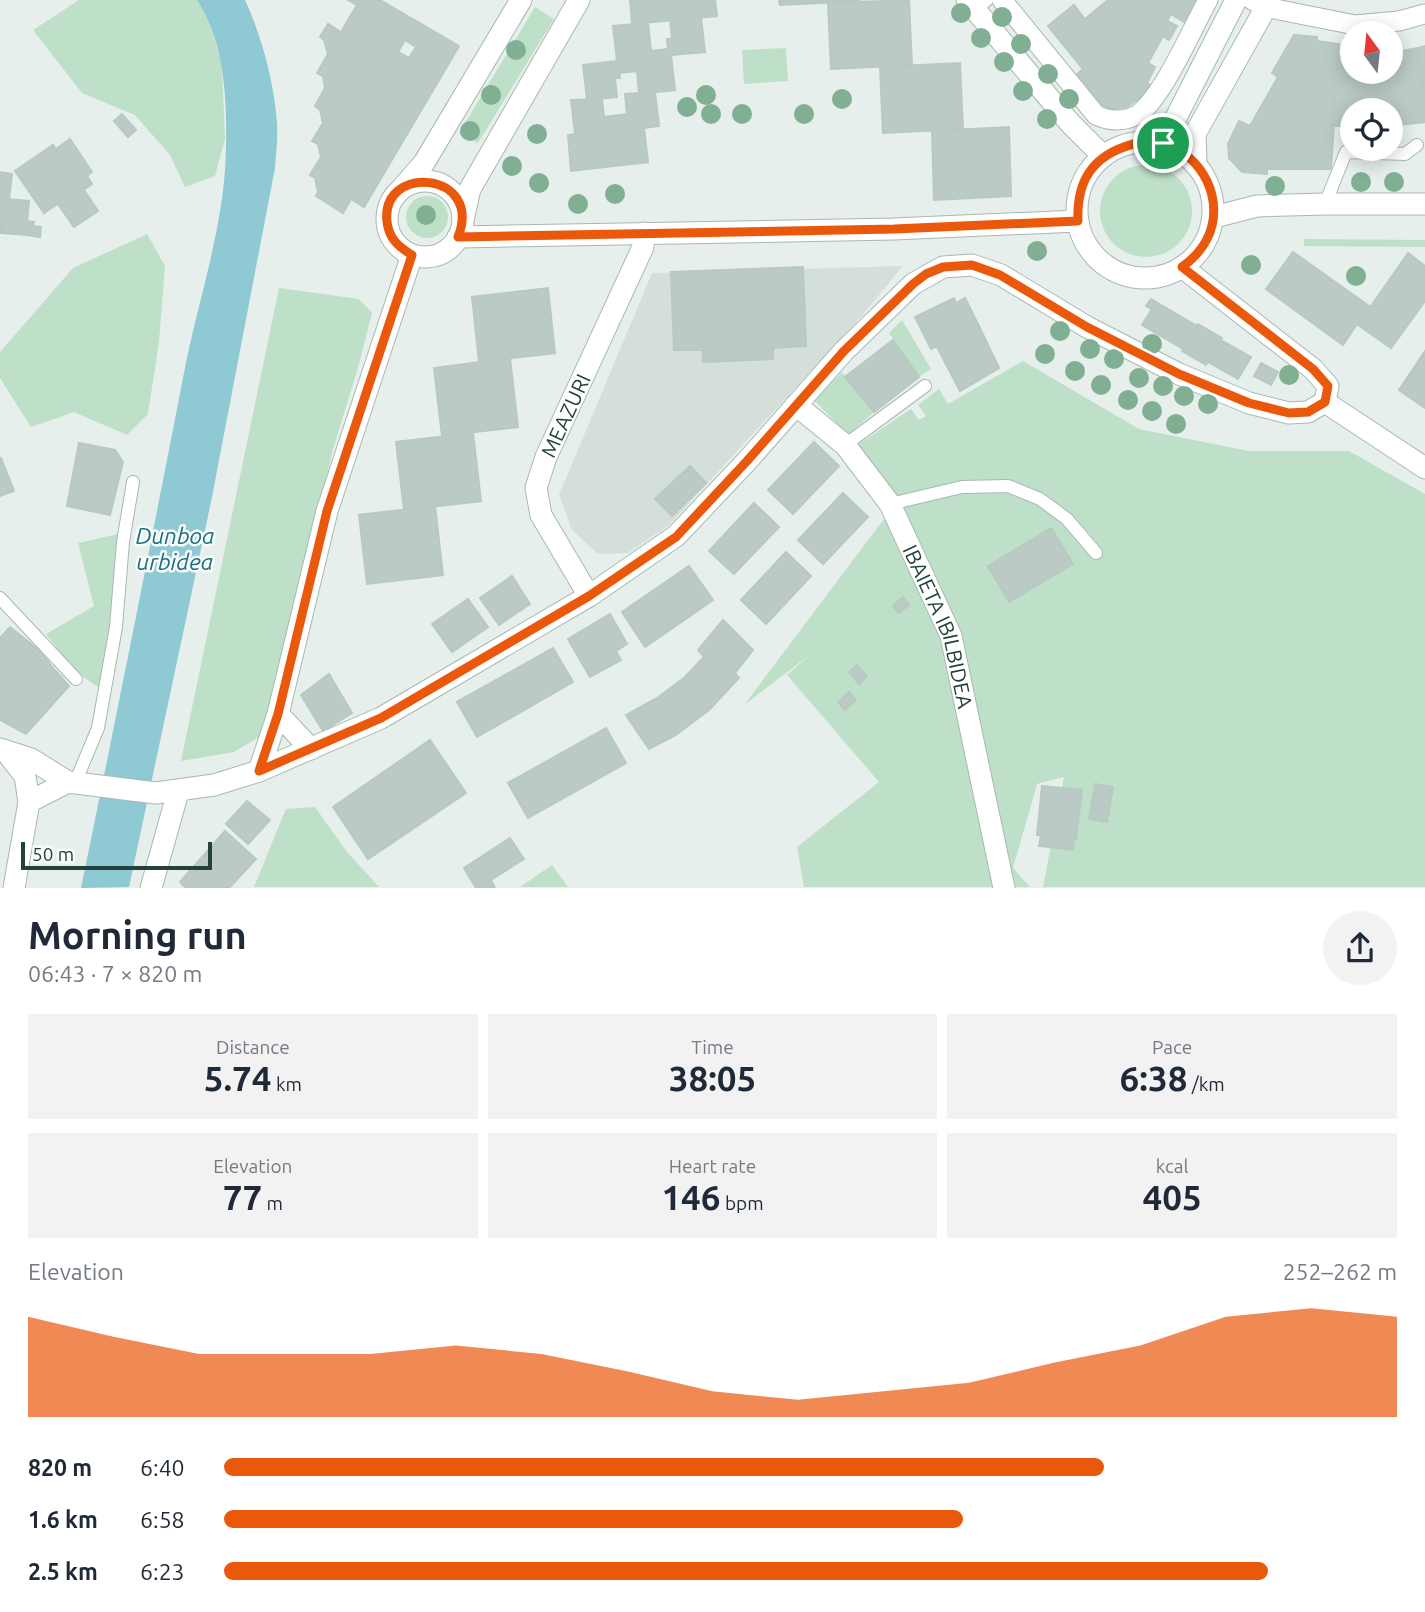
<!DOCTYPE html>
<meta charset="utf-8">
<style>
body{margin:0;font-family:Ubuntu,sans-serif;background:#f2f2f3;color:#1f2937;height:100vh;display:flex;flex-direction:column;font-size:26px;white-space:nowrap}
*{box-sizing:border-box;margin:0}
p{font-size:23px;color:#747a83}
.icon{flex:none;width:38px;height:38px;fill:none;stroke:currentColor;stroke-width:2;stroke-linecap:round;stroke-linejoin:round}
.map{position:relative;height:888px;overflow:hidden}
.drawer{display:flex;flex-direction:column;background:#fff;flex:1}
.drawer>*{flex:none}
.needle{width:46px;rotate:345deg}
.buttons{position:absolute;left:1340px;top:21px;display:grid;gap:14px}
.buttons a{display:grid;place-items:center;width:63px;height:63px;border-radius:50%;background:#fff;box-shadow:0 4px 18px #0003;font-size:35px}
.scale{position:absolute;left:21px;bottom:18px;width:191px;box-sizing:border-box;padding-left:7px;border:4px solid #24423a;border-top:0;font-size:19px;line-height:24px;white-space:nowrap;color:#24423a;-webkit-text-stroke:5px #f7fbf9;paint-order:stroke}
.pin{position:absolute;display:grid;place-items:center;width:60px;height:60px;color:#fff;margin:-30px;border:4px solid #fff;border-radius:50%;box-shadow:0 2px 7px #0007}
.round{display:grid;place-items:center;flex:none;width:74px;height:74px;border-radius:37px;background:#f2f2f3}
.headline{display:flex;align-items:center;justify-content:space-between;height:119px;padding:0 28px}
h1{font-size:38px;font-weight:700;line-height:52px}
.stats{display:grid;grid-template-columns:repeat(3,1fr);gap:10px;height:119px;padding:7px 28px}
.stats div{display:grid;align-content:center;border-radius:0px;background:#f2f2f3;text-align:center}
.stats b{font-size:35px;font-weight:700}
.stats small{font-size:19px;font-weight:400}
.stats p{font-size:19px}
.chart{height:196px;padding:14px 28px}
.chart p{display:flex;justify-content:space-between}
.chart svg{width:100%;height:126px;margin-top:7px;fill:#ea580c;opacity:.7}
ul{padding:0 28px;list-style:none;font-size:23px}
li{display:grid;grid-template-columns:112px 84px 1fr;align-items:center;height:52px}
li i{height:18px;border-radius:9px;background:#ea580c}
.map>svg:first-child{display:block}
</style>
<div class="map">
<svg width="1425" height="888" viewBox="0 0 1425 888">
<rect width="100%" height="100%" fill="#e6efeb"/>
<polygon fill="#d4dfda" points="903,266 860,318 669,525 628,553 598,554 572,530 559,495 652,273"/>
<g fill="#bfe0c8">
<polygon points="79,0 197,0 208,16 222,66 225,139 215,176 185,187 170,155 135,115 82,93 33,30"/>
<polygon points="535,7 554,19 478,143 459,133"/>
<polygon points="786,48 788,81 744,84 742,50"/>
<circle cx="1146" cy="211" r="46"/>
<circle cx="427" cy="217" r="21"/>
<polygon points="147,234 165,266 159,342 148,414 127,435 74,412 31,427 0,378 0,352 73,268"/>
<polygon points="1304,239 1425,240 1425,247 1304,246"/>
<polygon points="279,288 359,299 372,313 358,368 333,449 264,734 234,752 181,761"/>
<polygon points="902,320 931,369 919,377 889,333"/>
<polygon points="1023,361 1139,429 1249,451 1349,451 1425,494 1425,887 1043,887 1064,777 1037,784 1013,868 1030,887 804,887 797,847 879,782 787,675 811,654 744,705 887,515 856,446 911,409 919,420 926,416 918,405 939,389 948,404"/>
<polygon points="842,372 874,412 848,435 814,400"/>
<polygon points="118,534 114,620 102,690 75,671 46,634 94,606 78,543"/>
<polygon points="315,807 347,852 379,887 254,887 286,809"/>
<polygon points="552,865 568,887 520,887"/>
</g>
<path fill="#8ec9d4" d="M197,0H245C262,37 274,82 277,123C278,138 276,153 275,168L211,502L129,887L81,888C116,718 150,548 183,378C196,308 220,240 225,170C228,116 228,46 197,0Z"/>
<g fill="#bbcac4" stroke="#b8c9c2" stroke-width="2" fill-rule="evenodd">
<path d="M348,0H380L459,46L364,207L351,199L343,213L316,196L318,192L315,178L310,175L321,157L318,144L312,141L323,123L320,110L315,106L325,88L323,76L317,73L328,54L324,40L320,37L328,24L341,32L357,5ZM405,40L416,47L409,58L398,52Z"/>
<polygon points="630,0 715,0 717,16 632,24"/>
<polygon points="779,0 860,0 860,1 780,5"/>
<polygon points="909,0 912,65 831,69 828,3"/>
<polygon points="1108,0 1195,0 1184,22 1171,14 1167,21 1177,26 1169,40 1163,36 1148,63 1155,67 1147,83 1150,85 1143,96 1126,107 1113,109 1099,104 1086,91 1089,88 1077,74 1083,69 1048,26 1074,5 1085,19"/>
<polygon points="701,17 705,52 671,55 675,90 639,94 637,71 619,73 620,78 615,78 617,97 587,100 583,65 617,61 613,26 648,23 651,51 668,49 667,39 672,39 670,20"/>
<polygon points="1294,35 1317,37 1317,41 1339,44 1331,169 1267,169 1267,174 1242,172 1229,158 1228,144 1239,121 1250,126 1278,77 1272,73"/>
<polygon points="1425,46 1425,101 1418,48"/>
<polygon points="1418,48 1425,101 1425,122 1391,126 1391,110 1353,110 1353,126 1333,126 1338,56 1353,55 1353,72 1391,72 1391,53"/>
<polygon points="960,63 963,129 883,133 880,67"/>
<polygon points="655,92 659,126 644,128 648,162 571,171 568,135 575,134 571,100 602,99 604,117 627,114 625,94"/>
<polygon points="122,114 136,130 128,137 114,121"/>
<polygon points="1009,127 1011,196 934,200 932,131"/>
<polygon points="70,139 92,172 87,176 92,184 83,190 56,149"/>
<polygon points="53,145 82,187 44,213 15,171"/>
<polygon points="0,172 12,174 9,199 0,198"/>
<polygon points="82,187 98,211 74,227 58,204"/>
<polygon points="0,198 5,199 2,233 0,233"/>
<polygon points="5,199 29,201 26,235 2,233"/>
<polygon points="27,221 34,222 33,226 41,227 40,237 26,235"/>
<polygon points="1293,252 1369,306 1343,345 1266,289"/>
<polygon points="1408,253 1425,266 1425,301 1391,348 1358,325"/>
<polygon points="803,267 806,346 773,348 773,359 703,362 703,350 674,350 671,272"/>
<polygon points="548,288 555,353 479,362 472,297"/>
<polygon points="954,298 956,303 965,298 979,326 931,349 915,317"/>
<polygon points="1151,299 1197,326 1183,349 1142,325 1152,309 1146,306"/>
<polygon points="1198,324 1222,338 1206,365 1182,351"/>
<polygon points="979,326 999,368 960,391 937,347"/>
<polygon points="893,340 919,377 874,412 845,377"/>
<polygon points="1221,340 1251,357 1238,379 1208,362"/>
<polygon points="1425,351 1425,408 1399,390"/>
<polygon points="510,358 518,427 442,436 434,368"/>
<polygon points="1261,363 1278,372 1271,385 1254,376"/>
<polygon points="473,433 481,501 404,510 396,442"/>
<polygon points="814,442 839,466 793,514 768,490"/>
<polygon points="79,443 115,450 123,462 110,515 67,506"/>
<polygon points="1,458 14,491 0,496 0,459"/>
<polygon points="690,466 706,483 672,516 655,499"/>
<polygon points="843,493 868,517 823,564 798,540"/>
<polygon points="754,503 779,527 734,574 709,551"/>
<polygon points="435,506 443,575 367,584 359,515"/>
<polygon points="1051,528 1073,564 1009,602 988,566"/>
<polygon points="786,552 811,576 766,624 741,600"/>
<polygon points="689,566 713,600 645,647 622,612"/>
<polygon points="512,576 530,604 499,625 480,598"/>
<polygon points="903,597 909,605 898,613 893,606"/>
<polygon points="468,599 488,627 452,652 432,624"/>
<polygon points="610,614 627,644 616,651 621,660 590,677 568,639"/>
<polygon points="723,620 753,650 735,673 739,678 709,710 676,735 649,749 626,715 657,698 684,678 704,657 698,650"/>
<polygon points="10,627 40,651 22,673 17,668 0,690 0,638"/>
<polygon points="553,648 573,682 477,737 457,702"/>
<polygon points="40,651 52,667 6,723 0,720 0,690 17,668 22,673"/>
<polygon points="857,665 867,676 859,684 849,672"/>
<polygon points="52,667 69,686 26,734 6,723"/>
<polygon points="329,674 352,713 323,731 301,695"/>
<polygon points="849,692 856,700 845,710 838,702"/>
<polygon points="606,728 626,763 528,818 508,783"/>
<polygon points="430,740 466,793 368,859 333,807"/>
<polygon points="1095,784 1113,787 1107,822 1089,819"/>
<polygon points="1042,786 1082,790 1076,839 1074,839 1073,850 1039,846 1041,835 1037,835"/>
<polygon points="247,801 270,820 248,844 226,824"/>
<polygon points="225,831 256,859 229,888 186,888 180,882"/>
<polygon points="510,838 524,859 491,880 495,888 476,888 464,868"/>
</g>
<g fill="none" stroke-linecap="round" stroke-linejoin="round">
<defs>
<g id="service">
<polyline points="975,10 987,0"/>
<polyline points="1325,204 1346,152 1405,154 1417,145"/>
<polyline points="845,445 925,386"/>
<polyline points="890,504 962,487 1008,486 1040,499 1067,519 1096,553"/>
<polyline points="0,598 76,679"/>
<polyline points="75,783 98,728 116,627 123,542 133,482"/>
</g>
<g id="pedestrian">
<path d="M1002,0L1096,115C1110,122 1129,122 1141,112C1165,92 1192,29 1208,0"/>
<polyline points="1252,0 1265,7 1355,25 1399,21 1425,14"/>
</g>
<g id="minor">
<polyline points="967,0 1070,123 1103,156"/>
<path id="s1" d="M796,405L845,445L890,504L951,636L1004,888"/>
<path id="s2" d="M589,596L541,515L536,488L546,457L643,247L644,233"/>
<polyline points="0,749 31,759 68,782 156,793 214,785 259,771"/>
<polyline points="7,753 25,776 29,802 14,888"/>
<polyline points="29,802 68,782"/>
<polyline points="151,888 178,792"/>
</g>
<g id="tertiary">
<circle cx="1145" cy="210" r="68"/>
<polyline points="1163,143 1236,0"/>
<polyline points="1196,163 1195,134 1270,0"/>
<circle cx="425" cy="219" r="38"/>
<polyline points="403,187 424,163 521,0"/>
<polyline points="1214,217 1257,206 1325,204 1425,204"/>
<polyline points="463,220 470,189 579,0"/>
<polyline points="458,237 894,229 1078,221"/>
<polyline points="1182,267 1313,369 1328,386 1325,402"/>
<polyline points="1325,402 1425,468"/>
<polyline points="278,714 311,749"/>
<polyline points="259,771 381,718 589,596 676,536 747,461 844,351 913,284 943,267 972,265 1001,275 1087,327 1179,374 1249,403 1289,413 1308,412 1325,402"/>
<polyline points="259,771 278,714 327,511 412,255"/>
</g>
</defs>
<use href="#service" stroke="#a8b8b2" stroke-width="14"/>
<use href="#pedestrian" stroke="#a8b8b2" stroke-width="21"/>
<use href="#minor" stroke="#a8b8b2" stroke-width="23"/>
<use href="#tertiary" stroke="#a8b8b2" stroke-width="23"/>
<use href="#service" stroke="#fff" stroke-width="12"/>
<use href="#pedestrian" stroke="#fff" stroke-width="19"/>
<use href="#minor" stroke="#fff" stroke-width="21"/>
<use href="#tertiary" stroke="#fff" stroke-width="21"/>
</g>
<g fill="#80af93">
<circle cx="961" cy="13" r="10"/>
<circle cx="1002" cy="17" r="10"/>
<circle cx="981" cy="38" r="10"/>
<circle cx="1021" cy="44" r="10"/>
<circle cx="516" cy="50" r="10"/>
<circle cx="1004" cy="62" r="10"/>
<circle cx="1048" cy="74" r="10"/>
<circle cx="1023" cy="91" r="10"/>
<circle cx="491" cy="95" r="10"/>
<circle cx="706" cy="95" r="10"/>
<circle cx="842" cy="99" r="10"/>
<circle cx="1069" cy="99" r="10"/>
<circle cx="687" cy="107" r="10"/>
<circle cx="711" cy="114" r="10"/>
<circle cx="742" cy="114" r="10"/>
<circle cx="804" cy="114" r="10"/>
<circle cx="1047" cy="119" r="10"/>
<circle cx="470" cy="131" r="10"/>
<circle cx="537" cy="134" r="10"/>
<circle cx="512" cy="166" r="10"/>
<circle cx="1361" cy="182" r="10"/>
<circle cx="1394" cy="182" r="10"/>
<circle cx="539" cy="183" r="10"/>
<circle cx="1275" cy="186" r="10"/>
<circle cx="615" cy="194" r="10"/>
<circle cx="578" cy="204" r="10"/>
<circle cx="426" cy="215" r="10"/>
<circle cx="1037" cy="251" r="10"/>
<circle cx="1251" cy="265" r="10"/>
<circle cx="1356" cy="276" r="10"/>
<circle cx="1060" cy="331" r="10"/>
<circle cx="1152" cy="344" r="10"/>
<circle cx="1090" cy="349" r="10"/>
<circle cx="1045" cy="354" r="10"/>
<circle cx="1114" cy="359" r="10"/>
<circle cx="1075" cy="371" r="10"/>
<circle cx="1289" cy="375" r="10"/>
<circle cx="1139" cy="378" r="10"/>
<circle cx="1101" cy="385" r="10"/>
<circle cx="1163" cy="386" r="10"/>
<circle cx="1184" cy="396" r="10"/>
<circle cx="1128" cy="400" r="10"/>
<circle cx="1208" cy="404" r="10"/>
<circle cx="1152" cy="411" r="10"/>
<circle cx="1176" cy="424" r="10"/>
</g>
<g fill="none" stroke-linecap="round" stroke-linejoin="round">
<defs>
<path id="route" d="M1142,142C1149,142 1157,142 1163,144C1203,154 1226,202 1207,239C1201,251 1193,259 1182,267L1313,369L1328,386L1325,402L1308,412L1289,413L1249,403L1179,374L1087,327L1000,275L972,265L943,267L926,274L913,284L844,351L747,461L676,537L589,596L381,718L259,771L278,714L327,511L412,255C399,247 389,239 387,222C380,163 484,171 458,237L894,229L1078,221C1076,175 1098,151 1142,142Z"/>
</defs>
<use href="#route" stroke="#fff" stroke-width="14"/>
<use href="#route" stroke="#ea580c" stroke-width="9"/>
</g>
<g text-anchor="middle" dominant-baseline="central" stroke-width="5" stroke-linejoin="round" paint-order="stroke">
<g font-size="21" fill="#24423a" stroke="#f7fbf9">
<text stroke="none"><textPath href="#s2" startOffset="200">MEAZURI</textPath></text>
<text stroke="none"><textPath href="#s1" startOffset="270">IBAIETA IBILBIDEA</textPath></text>
</g>
<g font-size="23" font-style="italic" fill="#1c6f80" stroke="#f7fbf9">
<text x="175" y="535">Dunboa<tspan x="175" dy="26">urbidea</tspan></text>
</g>
</g>
</svg>
<div class="buttons">
<a><svg class="needle" viewBox="-14 -14 28 28"><path d="M0-13l5 13h-10z" fill="#e53935"/><path d="M0 13l5-13h-10z" fill="#747a83"/></svg></a>
<a><svg class="icon" aria-label="locate" viewBox="0 0 24 24"><circle cx="12" cy="12" r="6"/><path d="M12 2v4M12 18v4M2 12h4M18 12h4"/></svg></a>
</div>
<div class="scale">50 m</div>
<div class="pin" style="left:1163px;top:143px;background:#1e9e55"><svg class="icon" aria-label="arrive" viewBox="0 0 24 24"><path d="M6 21V4h12l-3 4 3 4H6"/></svg></div>
</div>
<section class="drawer">
<div class="headline"><div><h1>Morning run</h1><p>06:43 · 7 × 820 m</p></div><a class="round"><svg class="icon" aria-label="share" viewBox="0 0 24 24"><path d="M12 15V3M7 8l5-5 5 5M5 13v7h14v-7"/></svg></a></div>
<div class="stats">
<div><p>Distance</p><b>5.74<small> km</small></b></div>
<div><p>Time</p><b>38:05</b></div>
<div><p>Pace</p><b>6:38<small> /km</small></b></div>
</div>
<div class="stats">
<div><p>Elevation</p><b>77<small> m</small></b></div>
<div><p>Heart rate</p><b>146<small> bpm</small></b></div>
<div><p>kcal</p><b>405</b></div>
</div>
<div class="chart"><p><span>Elevation</span>252–262 m</p>
<svg viewBox="0 0 160 44" preserveAspectRatio="none"><path d="M0 44V9L10 16L20 22L30 22L40 22L50 19L60 22L70 28L80 35L90 38L100 35L110 32L120 25L130 19L140 9L150 6L160 9V44z"/></svg>
</div>
<ul>
<li><b>820 m</b>6:40<i style="width:75%"></i></li>
<li><b>1.6 km</b>6:58<i style="width:63%"></i></li>
<li><b>2.5 km</b>6:23<i style="width:89%"></i></li>
</ul>
</section>
